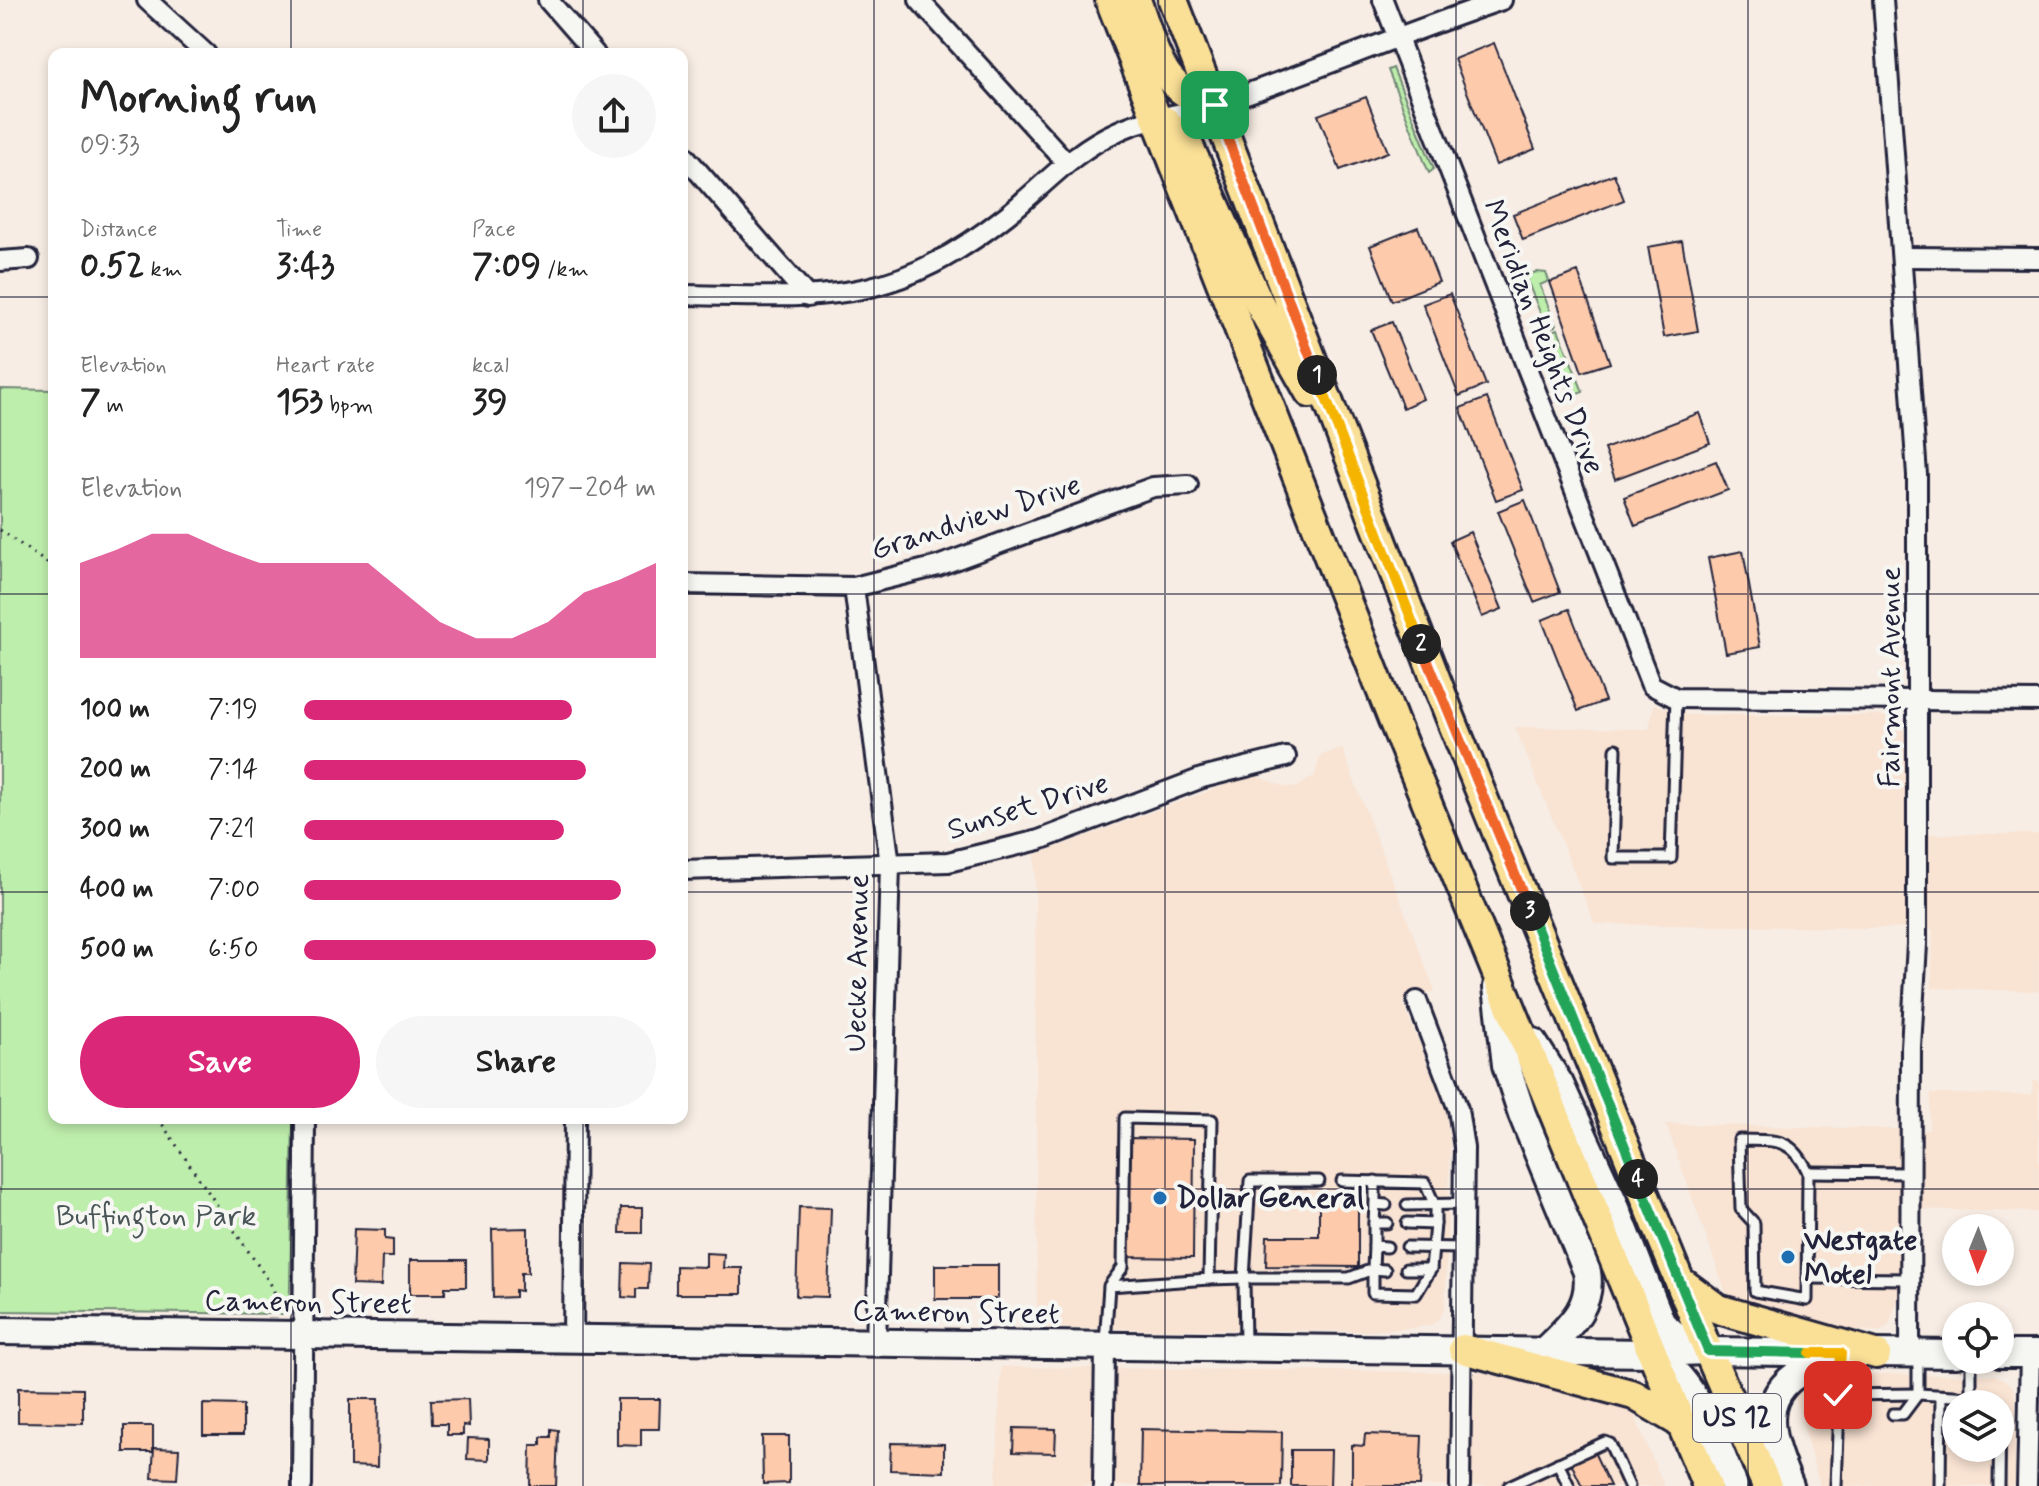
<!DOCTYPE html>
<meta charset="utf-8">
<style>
body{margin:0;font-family:Mynerve,sans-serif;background:#f6f6f6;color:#222;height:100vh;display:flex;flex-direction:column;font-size:30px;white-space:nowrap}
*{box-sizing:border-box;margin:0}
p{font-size:26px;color:#767676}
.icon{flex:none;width:44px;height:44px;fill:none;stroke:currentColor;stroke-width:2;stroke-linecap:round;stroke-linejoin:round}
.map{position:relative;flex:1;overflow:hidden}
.sheet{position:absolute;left:48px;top:48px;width:640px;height:1076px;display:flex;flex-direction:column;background:#fff;border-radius:16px;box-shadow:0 4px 12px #0003}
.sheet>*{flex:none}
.needle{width:52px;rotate:181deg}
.controls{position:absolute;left:1942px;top:1214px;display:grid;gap:16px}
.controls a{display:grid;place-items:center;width:72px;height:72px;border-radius:50%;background:#fff;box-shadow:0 4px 12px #0003;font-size:40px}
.pin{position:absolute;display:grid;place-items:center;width:68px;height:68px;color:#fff;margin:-34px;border-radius:16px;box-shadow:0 4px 12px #0006}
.km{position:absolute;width:40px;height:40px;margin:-20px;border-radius:50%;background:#222;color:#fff;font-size:22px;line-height:40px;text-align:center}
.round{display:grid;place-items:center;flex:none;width:84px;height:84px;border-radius:42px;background:#f6f6f6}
.headline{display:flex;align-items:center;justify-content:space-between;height:136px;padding:0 32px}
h1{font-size:44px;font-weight:800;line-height:60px}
.figures{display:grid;grid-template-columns:repeat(3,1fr);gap:12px;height:136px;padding:8px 32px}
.figures div{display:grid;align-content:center}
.figures b{font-size:34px;font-weight:800}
.figures small{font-size:22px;font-weight:400}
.figures p{font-size:22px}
.chart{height:224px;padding:16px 32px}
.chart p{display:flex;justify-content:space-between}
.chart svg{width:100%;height:144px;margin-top:8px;fill:#db2777;opacity:.7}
.primary-button{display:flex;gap:16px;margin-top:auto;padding:16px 32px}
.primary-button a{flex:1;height:92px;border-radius:48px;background:#db2777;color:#fff;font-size:32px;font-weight:800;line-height:92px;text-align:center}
.primary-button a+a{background:#f6f6f6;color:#222}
ul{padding:0 32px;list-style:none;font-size:26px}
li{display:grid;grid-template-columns:128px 96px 1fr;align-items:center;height:60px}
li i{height:20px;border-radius:10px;background:#db2777}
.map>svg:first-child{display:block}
</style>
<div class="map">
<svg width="2039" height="1486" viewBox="0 0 2039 1486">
<rect width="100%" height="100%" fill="#f7ede4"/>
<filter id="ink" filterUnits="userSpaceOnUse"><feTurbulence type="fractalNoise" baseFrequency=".0125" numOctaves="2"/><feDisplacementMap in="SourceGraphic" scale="16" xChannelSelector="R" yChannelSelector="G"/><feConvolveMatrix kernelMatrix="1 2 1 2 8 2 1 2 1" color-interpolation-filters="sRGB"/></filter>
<g filter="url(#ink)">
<g fill="#f9e3d3" fill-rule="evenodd">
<polygon points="1654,704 1687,715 1879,715 1901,722 1905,735 1906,834 2039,834 2039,991 1932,988 1933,929 1595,924 1515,727 1649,729"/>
<polygon points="1342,749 1435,991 1403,1003 1446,1110 1450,1147 1445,1306 1440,1318 1431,1325 1420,1327 1370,1331 1037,1328 1035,855 1253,775 1285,787 1298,787 1315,775 1321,755"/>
<polygon points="2033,1081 2039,1081 2039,1212 1905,1209 1902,1283 1889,1325 1881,1331 1829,1330 1731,1307 1666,1124 1929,1130 1931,1094 2032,1095"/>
<polygon points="1001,1367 1525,1373 1628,1400 1664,1486 996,1486"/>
<path d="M1836,1374L1995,1375L2003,1379L2012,1386L2016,1397L2015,1486H1820L1794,1394L1814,1378ZM1956,1404H2000V1448H1956Z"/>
</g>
<g fill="#beeeac" stroke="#708874" stroke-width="2">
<polygon points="1393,68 1434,169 1429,173 1388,70"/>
<polygon points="1537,272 1546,273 1549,281 1540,285 1556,326 1547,330 1525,275"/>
<polygon points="1558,329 1583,392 1572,396 1547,333"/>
<polygon points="0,389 54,390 54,1118 293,1118 290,1288 289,1302 282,1314 0,1311"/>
</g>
<g fill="#fdcbac" stroke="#22223b" stroke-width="2">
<polygon points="1494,43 1535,149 1496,165 1454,59"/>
<polygon points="1366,97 1388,152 1340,170 1318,115"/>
<polygon points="1614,174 1624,200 1523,240 1513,214"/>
<polygon points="1418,227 1439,282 1392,301 1370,246"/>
<polygon points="1682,241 1698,331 1664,337 1648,247"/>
<polygon points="1578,272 1610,363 1582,372 1550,282"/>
<polygon points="1450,294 1486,385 1459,396 1423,304"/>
<polygon points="1392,322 1423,399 1403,408 1371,330"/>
<polygon points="1487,398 1523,490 1496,500 1460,408"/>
<polygon points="1699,413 1710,443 1615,479 1604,449"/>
<polygon points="1716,461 1728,490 1635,526 1624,497"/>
<polygon points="1525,500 1560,592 1534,602 1498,511"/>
<polygon points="1470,532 1502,609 1482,617 1450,541"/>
<polygon points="1743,551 1760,647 1726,653 1708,558"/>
<polygon points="1569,609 1605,701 1578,711 1542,620"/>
<polygon points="1128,1138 1194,1139 1193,1258 1126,1257"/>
<polygon points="1319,1198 1358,1198 1358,1267 1266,1266 1267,1236 1319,1236"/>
<polygon points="799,1207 831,1208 828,1297 796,1296"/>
<polygon points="621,1208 642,1208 642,1233 620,1233"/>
<polygon points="528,1228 528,1273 521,1273 521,1291 515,1290 515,1297 493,1298 492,1229"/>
<polygon points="354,1229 385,1230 385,1239 393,1240 393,1257 382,1257 381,1286 352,1285"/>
<polygon points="706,1253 724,1254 723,1268 742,1268 742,1294 676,1294 676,1266 706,1267"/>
<polygon points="410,1260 466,1260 466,1287 445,1287 445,1294 410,1294"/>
<polygon points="623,1263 649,1264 648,1289 636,1289 636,1298 622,1297"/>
<rect x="935" y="1265" width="63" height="34"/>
<polygon points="18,1388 83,1389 83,1423 18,1422"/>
<polygon points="350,1399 378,1399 377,1467 350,1466"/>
<polygon points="468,1399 469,1426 463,1425 463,1435 447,1435 447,1424 432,1424 431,1400"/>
<polygon points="617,1399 660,1399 659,1429 641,1429 641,1446 617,1445"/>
<polygon points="203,1404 243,1405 243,1435 203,1435"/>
<rect x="124" y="1426" width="29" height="26"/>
<polygon points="1014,1428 1056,1429 1055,1453 1013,1452"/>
<polygon points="551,1429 558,1430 556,1486 530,1486 531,1445 541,1445 541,1437 551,1437"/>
<polygon points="1141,1429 1282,1432 1281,1486 1140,1486"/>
<polygon points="1365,1434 1422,1436 1420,1486 1352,1486 1352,1445 1364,1446"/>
<polygon points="762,1436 789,1436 789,1483 763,1484"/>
<polygon points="468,1438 489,1439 489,1460 467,1459"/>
<polygon points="891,1443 944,1444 944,1472 890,1470"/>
<polygon points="154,1448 179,1449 177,1479 152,1478"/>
<polygon points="1291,1450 1331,1450 1330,1486 1291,1486"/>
<polygon points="1594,1452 1610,1486 1582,1486 1571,1463"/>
</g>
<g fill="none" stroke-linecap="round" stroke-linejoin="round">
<defs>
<g id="lane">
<polyline points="1616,749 1613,858 1671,858 1676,698"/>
<path d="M1739,1140C1775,1141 1791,1136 1808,1172L1807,1300L1755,1291L1754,1223L1741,1209Z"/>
<polyline points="1808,1172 1911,1173"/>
<polyline points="1342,1181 1425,1183 1435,1206 1435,1224 1407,1223"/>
<polyline points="1375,1204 1375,1181"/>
<polyline points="1407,1205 1463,1204"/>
<polyline points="1374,1223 1375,1204 1386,1205"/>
<polyline points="1374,1246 1374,1223 1387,1223"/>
<polyline points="1407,1247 1462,1248"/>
<polyline points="1406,1269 1431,1269 1435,1224"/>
<polyline points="1385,1270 1373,1269 1374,1246 1387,1247"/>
<polyline points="1807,1278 1910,1279"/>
<polyline points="1209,1279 1244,1278 1250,1181 1319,1181"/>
<polyline points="1105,1343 1109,1286 1123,1267 1125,1118 1212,1120 1209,1279 1109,1286"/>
<polyline points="1245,1345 1244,1278 1349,1278 1373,1269 1373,1293 1416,1294 1431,1269"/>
<polyline points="1918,1355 1918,1394 1971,1397 1971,1360"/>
<polyline points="1838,1395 1918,1394"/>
<polyline points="1971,1397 2000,1404 1999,1486"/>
<polyline points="1893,1414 1903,1414 1918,1394"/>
<polyline points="1558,1463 1569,1486"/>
<polyline points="1509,1486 1605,1442 1610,1444 1629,1486"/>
<polyline points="1836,1486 1841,1354"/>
<polyline points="1940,1486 1941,1396"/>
</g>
<g id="street">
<polyline points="147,0 206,54"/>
<polyline points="548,0 595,54"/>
<polyline points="919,0 1065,161"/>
<polyline points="1383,0 1651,685 1676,698 2039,701"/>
<polyline points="1883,0 1917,475 1917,944 1911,1047 1910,1355"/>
<polyline points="682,153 808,297"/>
<polyline points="1904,257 2039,258"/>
<polyline points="0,261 29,259"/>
<path d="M682,295C824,297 889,308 1007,215C1045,185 1071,152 1118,131C1149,116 1185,115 1217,104C1313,72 1405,32 1502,0"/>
<polyline points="682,584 854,587 938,566 1153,487 1188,485"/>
<polyline points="854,587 890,865 876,1344"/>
<polyline points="682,870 948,862 1039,840 1202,778 1286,757"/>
<polyline points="1417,1001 1458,1109 1464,1148 1460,1486"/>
<polyline points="573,1339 575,1118"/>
<polyline points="302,1486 305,1118"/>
<polyline points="1103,1486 1105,1347"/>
<polyline points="2027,1486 2030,1354"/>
</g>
<g id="secondary">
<path d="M1497,987L1506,1065L1522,1114L1587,1272C1593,1308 1567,1328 1544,1351"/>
<polyline points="1533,1042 1560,1084 1614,1203 1662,1324 1686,1344 1704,1349"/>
<polyline points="0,1331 1650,1353 1708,1351 1956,1354"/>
<path d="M1650,1353C1697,1378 1714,1439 1734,1486"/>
<polyline points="2000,1354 2039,1354"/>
<path d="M1790,1486C1762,1422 1757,1385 1831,1357"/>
</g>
<g id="primary">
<polyline points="1110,0 1393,720 1707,1486"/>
<path d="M1136,0C1155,50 1158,91 1215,105"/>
<polyline points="1173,0 1451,719 1708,1351 1767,1486"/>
<polyline points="1165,121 1187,142 1259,303 1310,393"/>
<polyline points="1680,1281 1718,1309 1876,1354"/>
<polyline points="1463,1349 1634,1395 1679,1422"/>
</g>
</defs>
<use href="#lane" stroke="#22223b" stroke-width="15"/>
<use href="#street" stroke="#22223b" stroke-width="24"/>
<use href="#secondary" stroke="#22223b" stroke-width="32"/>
<use href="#primary" stroke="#22223b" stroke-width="34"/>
<g stroke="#22223b" stroke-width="3" stroke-dasharray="2 6" stroke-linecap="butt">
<polyline points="0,530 54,568"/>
<polyline points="158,1118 272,1286 282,1313"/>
</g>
<use href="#lane" stroke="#f6f6f2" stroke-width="9"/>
<use href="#street" stroke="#f6f6f2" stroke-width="18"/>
<use href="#secondary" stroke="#f6f6f2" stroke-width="26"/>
<use href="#primary" stroke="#fadf96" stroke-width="28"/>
</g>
</g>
<g fill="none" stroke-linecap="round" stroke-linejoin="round" filter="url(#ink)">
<defs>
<polyline id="split-1" points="1215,105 1317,375"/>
<polyline id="split-2" points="1317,375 1421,644"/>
<polyline id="split-3" points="1421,644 1530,911"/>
<polyline id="split-4" points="1530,911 1638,1179"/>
<polyline id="split-5" points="1638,1179 1708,1351 1810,1353"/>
<polyline id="split-6" points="1810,1353 1841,1353 1838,1395"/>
</defs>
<use href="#split-1" stroke="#fff" stroke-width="16"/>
<use href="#split-2" stroke="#fff" stroke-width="16"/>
<use href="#split-3" stroke="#fff" stroke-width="16"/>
<use href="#split-4" stroke="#fff" stroke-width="16"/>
<use href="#split-5" stroke="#fff" stroke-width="16"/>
<use href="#split-6" stroke="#fff" stroke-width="16"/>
<use href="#split-1" stroke="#f0652b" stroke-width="10"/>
<use href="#split-2" stroke="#f5b400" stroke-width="10"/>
<use href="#split-3" stroke="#f0652b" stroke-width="10"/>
<use href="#split-4" stroke="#22a559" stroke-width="10"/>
<use href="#split-5" stroke="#22a559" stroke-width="10"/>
<use href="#split-6" stroke="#f5b400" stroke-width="10"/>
</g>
<path fill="none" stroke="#22223b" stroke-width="2" stroke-opacity="0.55" d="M291,0V54M583,0V54M874,0V1486M1165,0V1486M1456,0V1486M1748,0V1486M0,297H54M682,297H2039M0,594H54M682,594H2039M0,892H54M682,892H2039M291,1118V1486M583,1118V1486M0,1189H2039"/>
<g fill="#1f6fb2" stroke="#f6f6f2" stroke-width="3">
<circle cx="1160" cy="1198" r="8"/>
<circle cx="1788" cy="1257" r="8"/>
</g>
<g text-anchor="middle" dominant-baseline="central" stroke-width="8" stroke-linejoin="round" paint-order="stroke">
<rect fill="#f6f6f2" stroke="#626272" stroke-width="2" x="1693" y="1394" width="88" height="48" rx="6"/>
<g font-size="28" font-weight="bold" fill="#22223b">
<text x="1737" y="1418">US 12</text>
</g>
<g font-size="30" fill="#22223b" stroke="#f6f6f2">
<text transform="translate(1543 337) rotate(69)">Meridian Heights Drive</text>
<text transform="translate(976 518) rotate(-18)">Grandview Drive</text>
<text transform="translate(1890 677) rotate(-90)">Fairmont Avenue</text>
<text transform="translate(1028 807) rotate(-17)">Sunset Drive</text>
<text transform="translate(858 963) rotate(-89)">Uecke Avenue</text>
<text transform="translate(308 1303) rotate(1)">Cameron Street</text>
<text transform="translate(956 1313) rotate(1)">Cameron Street</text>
</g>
<g font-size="30" font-weight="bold" fill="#22223b" stroke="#f6f6f2" text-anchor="start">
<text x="1176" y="1198">Dollar General</text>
<text x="1804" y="1240">Westgate<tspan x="1804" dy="34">Motel</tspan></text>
</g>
<g font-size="30" fill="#495557" stroke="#f6f6f2">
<text x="156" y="1216">Buffington Park</text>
</g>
</g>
</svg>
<div class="controls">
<a><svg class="needle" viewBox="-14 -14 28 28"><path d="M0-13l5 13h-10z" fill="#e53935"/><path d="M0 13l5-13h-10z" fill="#767676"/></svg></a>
<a><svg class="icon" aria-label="locate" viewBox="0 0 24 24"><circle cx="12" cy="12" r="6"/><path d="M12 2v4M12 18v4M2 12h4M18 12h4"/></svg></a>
<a><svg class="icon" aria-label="layers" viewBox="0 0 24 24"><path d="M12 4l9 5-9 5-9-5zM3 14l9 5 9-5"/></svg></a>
</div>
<div class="pin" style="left:1215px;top:105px;background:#1e9e55"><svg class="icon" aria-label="arrive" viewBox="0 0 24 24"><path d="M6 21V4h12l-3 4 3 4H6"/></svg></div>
<div class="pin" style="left:1838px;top:1395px;background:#d93025"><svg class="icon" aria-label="check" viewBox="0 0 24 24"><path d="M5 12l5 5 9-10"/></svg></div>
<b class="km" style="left:1317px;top:375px">1</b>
<b class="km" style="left:1421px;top:644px">2</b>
<b class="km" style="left:1530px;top:911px">3</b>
<b class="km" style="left:1638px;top:1179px">4</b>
<section class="sheet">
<div class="headline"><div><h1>Morning run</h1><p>09:33</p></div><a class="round"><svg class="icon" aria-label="share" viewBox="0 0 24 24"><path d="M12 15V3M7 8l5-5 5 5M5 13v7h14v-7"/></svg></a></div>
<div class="figures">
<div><p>Distance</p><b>0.52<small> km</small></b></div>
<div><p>Time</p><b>3:43</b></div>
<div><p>Pace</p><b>7:09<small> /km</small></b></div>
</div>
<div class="figures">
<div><p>Elevation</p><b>7<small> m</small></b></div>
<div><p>Heart rate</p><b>153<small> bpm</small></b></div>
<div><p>kcal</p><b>39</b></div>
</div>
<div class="chart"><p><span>Elevation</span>197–204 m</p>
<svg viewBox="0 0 160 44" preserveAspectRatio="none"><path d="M0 44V15L10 11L20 6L30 6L40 11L50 15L60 15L70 15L80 15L90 24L100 33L110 38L120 38L130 33L140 24L150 20L160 15V44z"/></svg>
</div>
<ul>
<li><b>100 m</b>7:19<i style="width:76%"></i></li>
<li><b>200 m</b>7:14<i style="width:80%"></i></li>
<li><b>300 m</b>7:21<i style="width:74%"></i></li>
<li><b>400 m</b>7:00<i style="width:90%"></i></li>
<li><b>500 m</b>6:50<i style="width:100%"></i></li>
</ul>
<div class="primary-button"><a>Save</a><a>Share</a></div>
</section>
</div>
